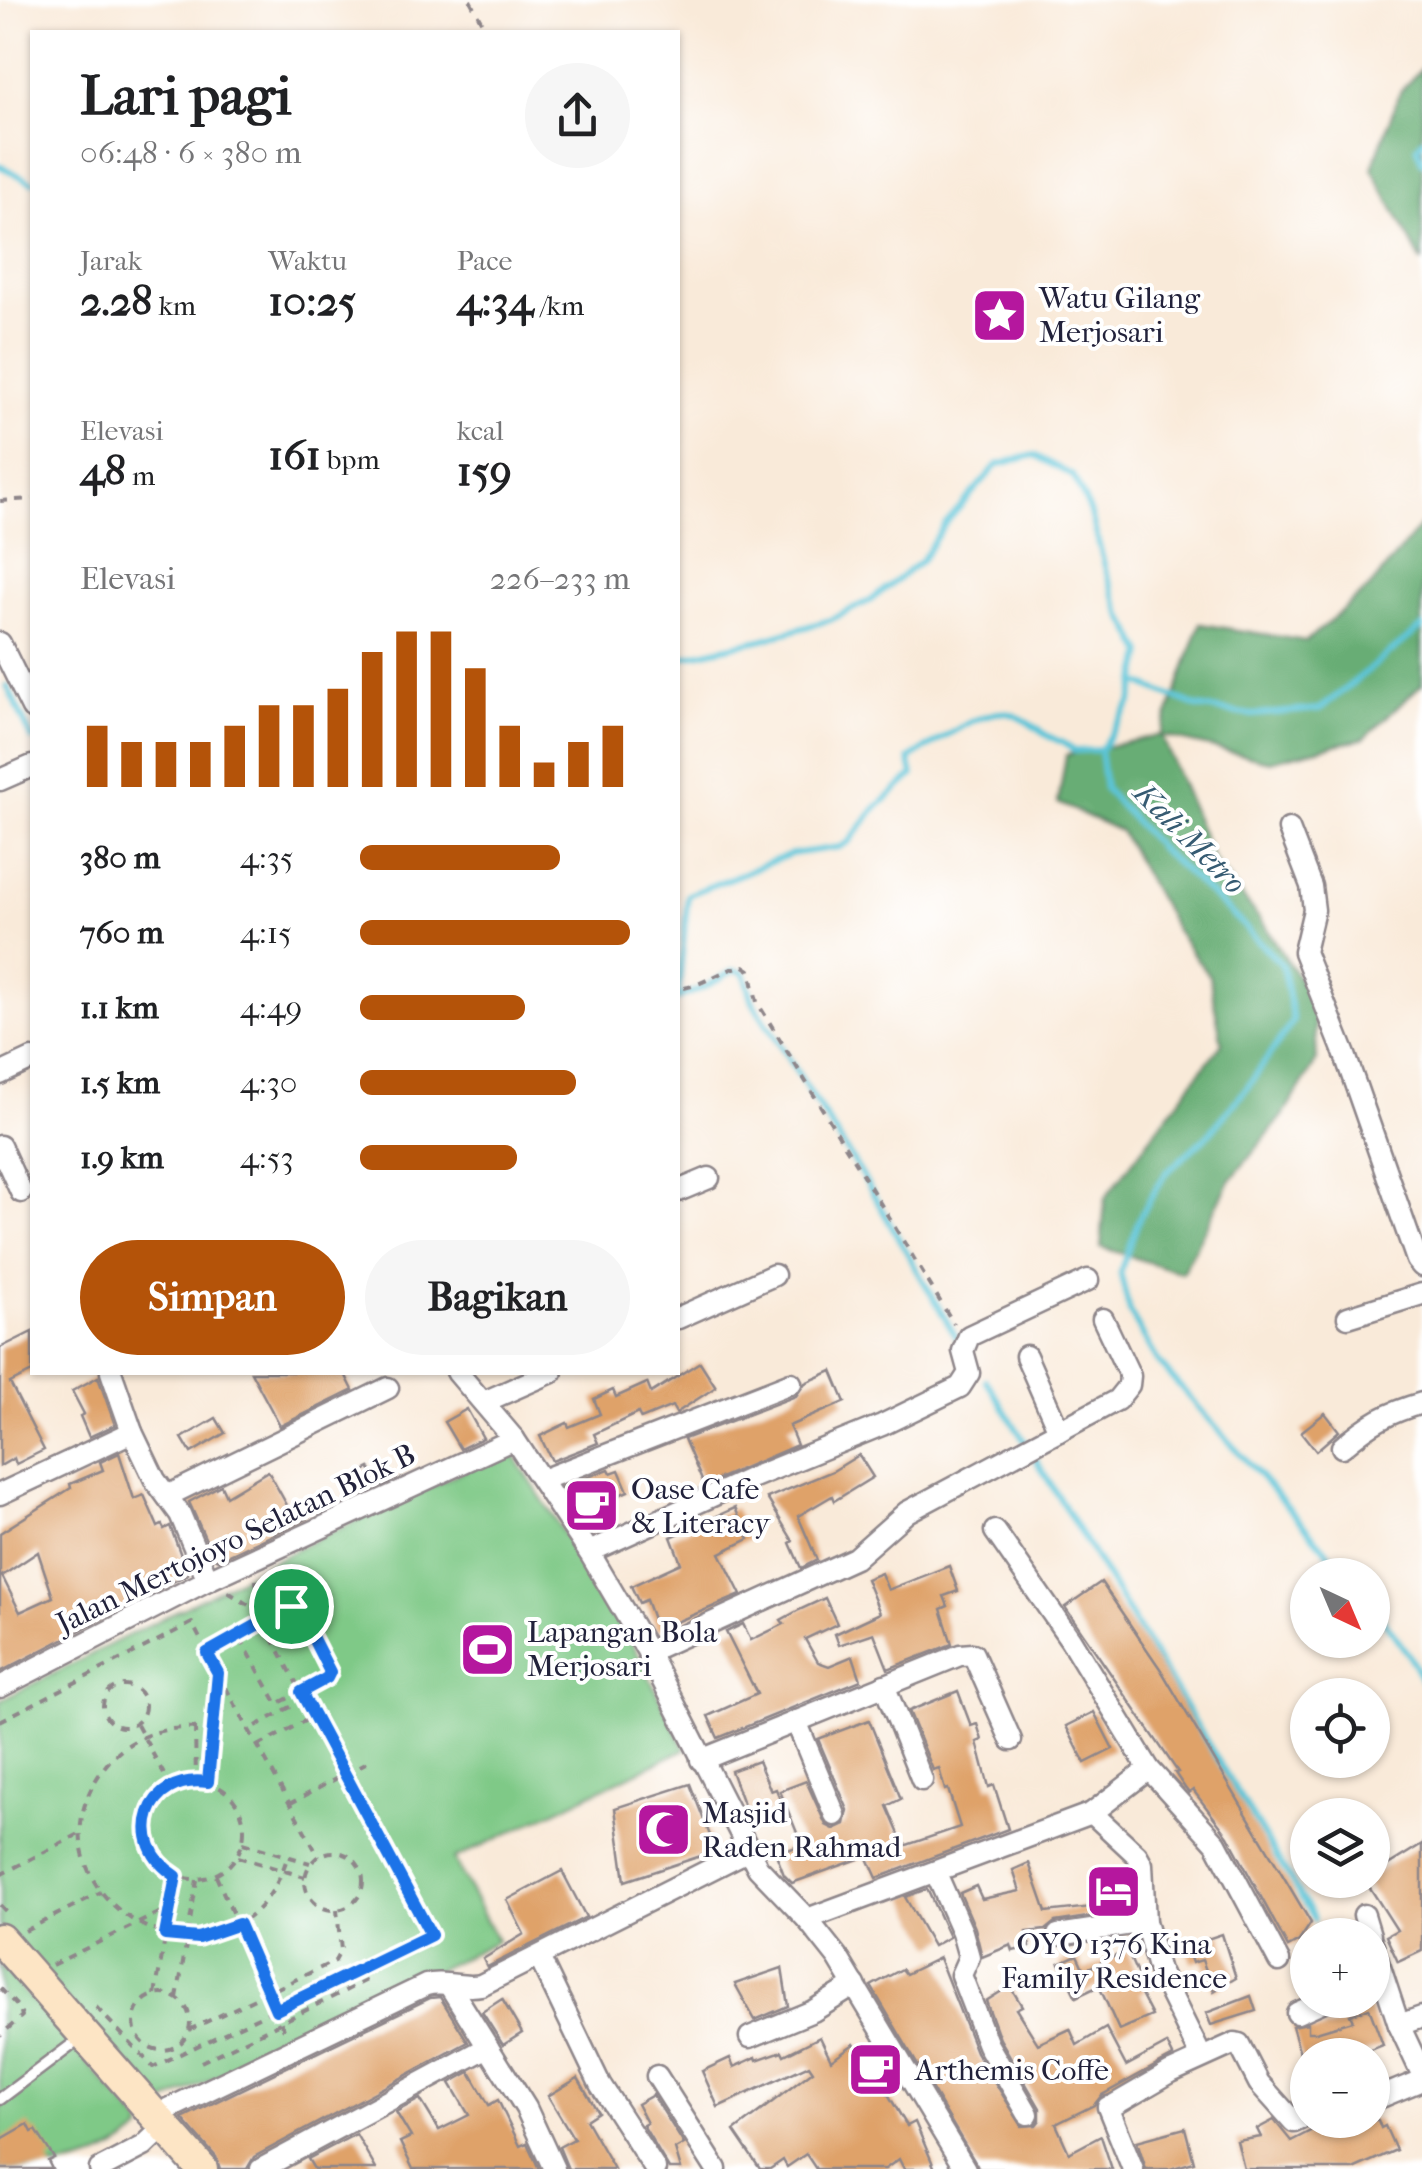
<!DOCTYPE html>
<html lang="id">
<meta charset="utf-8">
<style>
body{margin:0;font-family:"IM FELL French Canon",serif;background:#f6f6f6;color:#202124;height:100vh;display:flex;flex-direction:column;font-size:38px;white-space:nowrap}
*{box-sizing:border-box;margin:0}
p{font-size:32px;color:#757577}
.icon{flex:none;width:55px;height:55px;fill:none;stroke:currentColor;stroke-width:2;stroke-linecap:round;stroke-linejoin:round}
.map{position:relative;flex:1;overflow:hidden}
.details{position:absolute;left:30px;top:30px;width:650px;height:1345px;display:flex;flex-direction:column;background:#fff;border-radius:0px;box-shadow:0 2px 8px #0004}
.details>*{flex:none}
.needle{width:65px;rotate:136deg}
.fabs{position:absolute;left:1290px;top:1558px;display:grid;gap:20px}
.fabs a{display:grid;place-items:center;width:100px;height:100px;border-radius:50%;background:#fff;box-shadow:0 2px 8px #0004;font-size:50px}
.pin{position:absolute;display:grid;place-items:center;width:85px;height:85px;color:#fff;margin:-42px;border:5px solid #fff;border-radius:50%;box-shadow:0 2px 10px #0007}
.round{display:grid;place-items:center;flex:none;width:105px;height:105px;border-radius:52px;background:#f6f6f6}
.head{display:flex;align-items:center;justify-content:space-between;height:170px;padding:0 50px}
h1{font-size:55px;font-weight:800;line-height:75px}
.metrics{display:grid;grid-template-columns:repeat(3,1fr);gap:15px;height:170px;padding:10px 50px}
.metrics div{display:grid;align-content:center}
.metrics b{font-size:42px;font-weight:800}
.metrics small{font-size:28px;font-weight:400}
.metrics p{font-size:28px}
.chart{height:280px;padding:20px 50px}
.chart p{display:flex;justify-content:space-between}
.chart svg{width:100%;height:180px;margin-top:10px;stroke:#b45309;stroke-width:6}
.cta{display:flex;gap:20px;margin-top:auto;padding:20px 50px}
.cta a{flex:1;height:115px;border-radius:60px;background:#b45309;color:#fff;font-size:40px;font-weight:800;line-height:115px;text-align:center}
.cta a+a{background:#f6f6f6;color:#202124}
ul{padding:0 50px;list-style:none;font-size:32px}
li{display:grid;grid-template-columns:160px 120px 1fr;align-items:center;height:75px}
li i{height:25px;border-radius:12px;background:#b45309}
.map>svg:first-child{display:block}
</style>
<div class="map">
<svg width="1422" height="2169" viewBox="0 0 1422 2169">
<rect width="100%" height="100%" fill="#fff"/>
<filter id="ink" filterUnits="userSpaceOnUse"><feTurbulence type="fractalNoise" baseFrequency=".01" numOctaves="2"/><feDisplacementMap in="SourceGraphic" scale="20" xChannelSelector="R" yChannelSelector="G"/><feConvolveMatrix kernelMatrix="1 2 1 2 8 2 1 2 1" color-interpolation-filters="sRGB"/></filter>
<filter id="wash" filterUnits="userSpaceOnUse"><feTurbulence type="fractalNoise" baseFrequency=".0048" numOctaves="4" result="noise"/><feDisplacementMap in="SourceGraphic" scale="40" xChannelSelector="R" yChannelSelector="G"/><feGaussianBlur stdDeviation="2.25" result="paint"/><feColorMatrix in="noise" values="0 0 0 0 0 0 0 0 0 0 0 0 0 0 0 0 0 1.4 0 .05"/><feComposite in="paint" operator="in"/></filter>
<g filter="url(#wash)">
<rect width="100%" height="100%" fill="#f9ead9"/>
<g fill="#7fc987" stroke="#507661" stroke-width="2.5">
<polygon points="507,1450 512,1452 628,1634 685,1749 454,1859 497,1941 164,2103 158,2102 0,1926 0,1701 309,1543"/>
<path d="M0,1965L142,2124V2131C94,2169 59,2169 0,2169Z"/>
</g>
<g fill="#67ad74" stroke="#446858" stroke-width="2.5">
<polygon points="1422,67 1422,263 1372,168 1400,92"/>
<polygon points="1422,524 1422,684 1364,738 1270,761 1162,736 1213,859 1266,927 1314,1003 1317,1060 1283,1116 1230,1181 1182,1273 1101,1247 1105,1198 1222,1043 1209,976 1176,930 1120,831 1058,803 1066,755 1161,735 1200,624 1306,641 1369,588"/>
</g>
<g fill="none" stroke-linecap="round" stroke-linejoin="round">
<g stroke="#5cc5d8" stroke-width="6">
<polyline points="1422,140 1417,147 1422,162"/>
<polyline points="0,166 32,182"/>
<polyline points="678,658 764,639 830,620 871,600 921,561 945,524 997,465 1034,455 1073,476 1090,511 1106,571 1122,614 1143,653 1132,702 1100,750 1105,789 1160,849 1232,914 1282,965 1293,1021 1247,1088 1209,1134 1166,1173 1140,1216 1120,1272 1130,1313 1159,1363 1348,1575"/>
<polyline points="1137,682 1197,707 1252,715 1320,709 1422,627"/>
<polyline points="7,686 32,739"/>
<path d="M956,1337L860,1172L753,1002L744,972L734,970L705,987L678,998L688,895L791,854L840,847L850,841L875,809L913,775L909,759C930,747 984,707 1007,713C1023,716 1034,728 1048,736C1058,741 1065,742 1074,751L1100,750"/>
<polyline points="986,1380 1025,1442"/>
<polyline points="1036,1460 1314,1919"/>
<polyline points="1372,1604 1408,1654 1422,1680"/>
</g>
</g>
<g id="blocks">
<g fill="#dfa269" fill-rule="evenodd">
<polygon points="32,1332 32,1372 10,1383 44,1450 16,1464 14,1458 0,1466 0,1348"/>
<polygon points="700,1362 716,1387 676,1413 672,1406 641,1419 638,1413 594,1434 598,1443 552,1461 540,1436 567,1423 569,1427 600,1414 594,1399 613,1390 616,1397 647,1383 651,1393"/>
<polygon points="832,1371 845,1402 789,1426 797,1445 704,1485 684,1439 796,1396 805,1383"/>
<polygon points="251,1372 344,1372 353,1390 280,1426"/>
<polygon points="98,1377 115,1425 89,1437 80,1416 84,1414 72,1391"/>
<polygon points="467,1409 483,1438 460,1449 444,1422"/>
<polygon points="1325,1413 1339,1431 1316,1451 1301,1432"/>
<polygon points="216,1418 225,1433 191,1453 182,1438"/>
<path d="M119,1453L134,1499L144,1495L158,1527L162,1525L164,1529L170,1526L188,1574L0,1672V1533L71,1488L70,1484L103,1470L100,1462ZM38,1552L53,1597L20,1612L2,1576Z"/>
<polygon points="859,1455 873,1477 834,1501 832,1496 798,1516 817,1560 801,1568 790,1543 793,1541 767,1498 833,1471"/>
<polygon points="370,1468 378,1486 354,1498 346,1480"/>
<polygon points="609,1469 611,1473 619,1470 628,1491 612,1498 608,1487 575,1505 562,1487"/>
<polygon points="268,1471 292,1514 301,1509 307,1519 219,1560 214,1558 189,1502 221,1485 226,1496"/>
<polygon points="735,1508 749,1539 720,1553 741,1595 657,1630 646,1600 639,1603 631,1586 681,1563 671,1537"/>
<polygon points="949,1566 958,1591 944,1596 948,1606 941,1609 952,1644 888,1669 874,1633 839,1645 835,1634 880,1613 866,1579 881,1573 888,1590"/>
<polygon points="1101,1582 1161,1670 1311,1923 1299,1941 1288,1947 1228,1836 1193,1790 1189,1793 1185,1788 1175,1773 1178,1772 1065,1607"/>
<polygon points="825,1598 837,1624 805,1639 818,1662 829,1666 853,1656 861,1680 718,1738 708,1716 757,1694 726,1632 743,1624 751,1640 784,1624 781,1620 799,1610"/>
<polygon points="958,1691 971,1726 977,1724 982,1740 977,1742 989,1787 994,1785 1008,1829 877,1878 867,1856 792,1883 784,1875 776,1854 802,1845 780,1791 806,1781 826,1825 834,1829 845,1824 848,1810 818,1739 869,1720 901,1799 887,1806 904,1846 960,1827 948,1789 945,1790 939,1768 933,1770 909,1711"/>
<polygon points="1094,1712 1113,1749 1085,1763 1066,1726"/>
<polygon points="758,1761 771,1791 776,1789 783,1806 749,1820 731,1771"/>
<polygon points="690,1784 716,1851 625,1881 615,1808"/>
<polygon points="1422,1844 1422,1951 1398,1962 1386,1936 1397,1930 1365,1880 1372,1880 1372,1875"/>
<polygon points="1029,1863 1046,1912 1101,1906 1100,1879 1126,1878 1127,1911 1055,1922 1045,1930 1027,1932 1030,1947 1013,1951 1011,1945 982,1957 975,1928 960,1893 976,1886 982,1899 1020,1891 1013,1870"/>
<polygon points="562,1871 586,1917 487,1967 483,1959 524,1934 507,1900"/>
<polygon points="927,1889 949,1937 933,1946 905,1897"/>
<polygon points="1222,1934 1236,1978 1214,1991 1202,1960 1192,1963 1186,1946"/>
<polygon points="1127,1951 1145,1992 1140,1993 1152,2016 1119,2030 1099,1986 1076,1997 1059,1963 1077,1955 1084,1970"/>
<polygon points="939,1958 976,2052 1022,2126 1036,2125 1040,2120 1040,2108 1000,2039 986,2001 1010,1986 1022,2006 1016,2009 1038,2044 1070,2029 1077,2045 1106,2028 1126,2066 1167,2044 1173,2056 1102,2095 1094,2105 1056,2124 1069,2153 1101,2136 1112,2169 979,2169 871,1986 902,1969 906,1974"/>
<polygon points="782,1968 788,2006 755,2020 735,1984"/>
<polygon points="1251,1996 1256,2011 1211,2025 1206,2013"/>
<polygon points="440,1997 468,2042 254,2157 247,2169 220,2169 216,2157 182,2118 430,1998"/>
<polygon points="502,1999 522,2033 503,2045 482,2012"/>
<polygon points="1369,2008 1383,2045 1358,2055 1308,2055 1308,2062 1303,2063 1292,2026 1308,2023 1308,2032 1316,2032 1353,2021 1350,2015"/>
<polygon points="820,2037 831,2060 854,2044 876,2074 907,2126 915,2122 935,2169 904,2169 899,2159 885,2169 816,2169 806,2154 787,2167 783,2160 770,2169 760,2169 734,2131 813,2071 809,2065 718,2107 702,2071 730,2058 734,2067 756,2057 757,2060 782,2051 784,2055"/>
<polygon points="470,2072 489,2105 498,2100 520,2146 527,2143 539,2169 413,2169 400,2142 411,2137 396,2112 420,2099 439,2130 469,2115 450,2083"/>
<polygon points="578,2078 598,2112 586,2120 614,2169 568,2169 559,2147 574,2139 548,2096"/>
<polygon points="653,2095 684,2144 675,2149 681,2169 669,2169 643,2125 647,2123 637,2104"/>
<polygon points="1274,2120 1291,2141 1332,2120 1378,2120 1381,2128 1385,2126 1396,2150 1353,2169 1244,2169 1237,2141 1261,2137 1257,2129"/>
<polygon points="28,2124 32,2132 36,2130 54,2158 48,2161 52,2169 0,2169 0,2140"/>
<polygon points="1185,2128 1194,2162 1170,2169 1146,2169 1137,2141"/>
<polygon points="356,2134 376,2169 314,2169 308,2159"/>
</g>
</g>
</g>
<g filter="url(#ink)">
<use href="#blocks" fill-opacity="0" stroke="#8e868a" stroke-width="2.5"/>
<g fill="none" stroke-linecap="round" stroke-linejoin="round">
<defs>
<polyline id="lane" points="0,2099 81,2038"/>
<g id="street">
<polyline points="0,643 32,708"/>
<polyline points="0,780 32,766"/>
<polyline points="1289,829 1311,886 1314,910 1304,952 1345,1055 1417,1260 1422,1266"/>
<polyline points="0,1074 32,1059"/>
<polyline points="0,1146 21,1192"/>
<polyline points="678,1191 709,1178"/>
<polyline points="1348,1317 1422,1294"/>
<polyline points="678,1318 774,1275"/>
<polyline points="1026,1356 1059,1431"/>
<polyline points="111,1372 132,1432 155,1480 180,1514 208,1580"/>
<polyline points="457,1372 514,1439 589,1552 648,1652 758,1868 807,1919 838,1958 965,2169"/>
<polyline points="484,1402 552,1372"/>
<path d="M1342,1447C1370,1423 1387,1413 1422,1403"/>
<polyline points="542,1480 791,1383"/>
<polyline points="0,1494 132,1432"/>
<polyline points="167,1496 388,1388"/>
<polyline points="995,1531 1070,1639 1149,1769 1216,1843 1279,1961"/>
<polyline points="589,1552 754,1477 882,1425 960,1387 969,1373 963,1351 969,1336 1088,1280"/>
<polyline points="648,1652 855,1558 907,1512 1117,1400 1129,1385 1130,1376 1103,1319"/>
<polyline points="884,1685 922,1780"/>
<polyline points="0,1687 208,1580 514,1439"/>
<polyline points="796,1721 835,1815"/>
<polyline points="701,1760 960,1655 973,1654 1011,1740"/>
<polyline points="936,1873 962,1932 969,1957 961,1975 988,2045 1028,2114"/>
<polyline points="1364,1915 1370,1935"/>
<polyline points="807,1919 1092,1813 1149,1769"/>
<polyline points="1145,1922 1159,1971 1198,2050"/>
<polyline points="1058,1935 1145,1922 1142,1864 1137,1855 1092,1813"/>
<polyline points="1372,1943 1399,2025 1422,2074"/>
<polyline points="539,1957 600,2084 655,2169"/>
<polyline points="449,1985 526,2108 554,2169"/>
<polyline points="1297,2013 1326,2000"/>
<polyline points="1399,2025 1422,2017"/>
<polyline points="750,2037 813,2011 855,1985"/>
<polyline points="657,2076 716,2169"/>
<polyline points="1372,2088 1381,2097 1422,2080"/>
<polyline points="1108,2107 1133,2169"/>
<polyline points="1109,2108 1171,2072 1235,2043 1239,2044 1259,2083 1294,2122 1308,2115"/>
<path d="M156,2115L426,1985C444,1980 463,1989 481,1985L749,1850"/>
<polyline points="100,2169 144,2146 165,2126"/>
<polyline points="261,2169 488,2047"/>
</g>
<polyline id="secondary" points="0,1939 202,2169"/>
</defs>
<use href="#lane" stroke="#8e868a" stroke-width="15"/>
<use href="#street" stroke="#8e868a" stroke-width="25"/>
<use href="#secondary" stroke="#8e868a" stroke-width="35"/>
<g stroke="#8e868a" stroke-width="4" stroke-dasharray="8 8" stroke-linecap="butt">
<polyline points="470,0 487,32"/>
<polyline points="0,501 32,499"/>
<path d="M684,988C706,984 722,969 744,966L750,970L757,1002L954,1324"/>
<polyline points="228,1592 258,1611"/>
<polygon points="291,1606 299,1611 330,1672 321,1682 277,1704 240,1637 241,1632"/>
<polyline points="207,1653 239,1638"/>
<polyline points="218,1673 249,1730"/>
<circle cx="124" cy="1706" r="21"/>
<polyline points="305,1699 249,1730 319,1857"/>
<polyline points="0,1721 192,1623 218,1673 208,1782"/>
<polyline points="137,1725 171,1787"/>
<polyline points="195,1727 196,1780"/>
<path d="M212,1729C170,1724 130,1733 103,1769C9,1900 237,2024 288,1855"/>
<polyline points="258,1746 314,1716"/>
<circle cx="195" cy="1830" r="49"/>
<polyline points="289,1804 373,1759"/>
<polyline points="243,1843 310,1863"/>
<circle cx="334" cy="1881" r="29"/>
<polyline points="238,1857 305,1877"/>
<polyline points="0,1875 81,1833"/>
<polyline points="216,1876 285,2032"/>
<polyline points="0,1905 10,1916"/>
<polyline points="25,1931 101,1892"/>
<polyline points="52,1965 169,1908"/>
<polyline points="0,1988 20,2009 22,2016 0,2036"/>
<circle cx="162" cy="2022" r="28"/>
<polyline points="155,1995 176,1877"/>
<polyline points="177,1998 197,1880"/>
<polyline points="96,2007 153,2067 431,1935 258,1611 256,1580"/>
<polyline points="189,2030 335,1961 341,1950 337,1910"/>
<polyline points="201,2062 373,1977"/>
</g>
<use href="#lane" stroke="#fff" stroke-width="10"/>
<use href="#street" stroke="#fff" stroke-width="20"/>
<use href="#secondary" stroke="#fde5c5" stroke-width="30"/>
</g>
</g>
<g fill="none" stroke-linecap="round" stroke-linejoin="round" filter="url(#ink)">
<defs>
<path id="route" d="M291,1606L299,1611L330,1672L327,1678L301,1692L431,1935L276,2010L239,1924L198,1938L165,1935L176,1876C123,1843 146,1773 208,1782L218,1673L207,1653Z"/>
</defs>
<use href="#route" stroke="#fff" stroke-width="20"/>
<use href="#route" stroke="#1a73e8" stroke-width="12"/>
</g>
<defs>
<symbol id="sight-square" viewBox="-11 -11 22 22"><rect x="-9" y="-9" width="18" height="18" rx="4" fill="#b5179e" stroke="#fff"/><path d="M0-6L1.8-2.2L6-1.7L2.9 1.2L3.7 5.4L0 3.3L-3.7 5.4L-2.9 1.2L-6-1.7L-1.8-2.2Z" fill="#fff"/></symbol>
<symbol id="cafe-square" viewBox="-11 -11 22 22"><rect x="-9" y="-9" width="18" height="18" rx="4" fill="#b5179e" stroke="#fff"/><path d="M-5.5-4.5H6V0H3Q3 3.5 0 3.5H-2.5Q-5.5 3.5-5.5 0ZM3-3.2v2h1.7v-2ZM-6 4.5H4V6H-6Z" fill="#fff"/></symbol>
<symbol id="stadium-square" viewBox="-11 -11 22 22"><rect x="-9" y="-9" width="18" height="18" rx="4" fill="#b5179e" stroke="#fff"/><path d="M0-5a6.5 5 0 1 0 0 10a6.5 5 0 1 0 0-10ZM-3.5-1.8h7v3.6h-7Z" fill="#fff"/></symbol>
<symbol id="mosque-square" viewBox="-11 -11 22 22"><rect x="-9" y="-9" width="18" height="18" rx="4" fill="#b5179e" stroke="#fff"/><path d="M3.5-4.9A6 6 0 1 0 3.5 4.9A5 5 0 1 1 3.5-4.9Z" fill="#fff"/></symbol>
<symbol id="hotel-square" viewBox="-11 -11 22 22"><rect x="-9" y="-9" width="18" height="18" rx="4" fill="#b5179e" stroke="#fff"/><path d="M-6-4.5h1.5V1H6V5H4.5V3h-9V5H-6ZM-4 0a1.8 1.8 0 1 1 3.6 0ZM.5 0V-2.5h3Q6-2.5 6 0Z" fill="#fff"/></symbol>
</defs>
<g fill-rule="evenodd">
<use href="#sight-square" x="968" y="284" width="63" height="63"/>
<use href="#cafe-square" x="560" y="1474" width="63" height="63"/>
<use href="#stadium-square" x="456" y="1618" width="63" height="63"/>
<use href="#mosque-square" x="632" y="1798" width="63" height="63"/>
<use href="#hotel-square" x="1082" y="1860" width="63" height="63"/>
<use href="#cafe-square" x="844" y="2038" width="63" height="63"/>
</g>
<g text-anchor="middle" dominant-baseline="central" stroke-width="8" stroke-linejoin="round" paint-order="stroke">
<g font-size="30" fill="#22223b" stroke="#fff" text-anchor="start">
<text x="1039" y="298">Watu Gilang<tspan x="1039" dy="34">Merjosari</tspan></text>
<text x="631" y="1489">Oase Cafe<tspan x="631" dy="34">&amp; Literacy</tspan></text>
<text x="527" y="1632">Lapangan Bola<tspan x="527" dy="34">Merjosari</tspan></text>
<text x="702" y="1813">Masjid<tspan x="702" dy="34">Raden Rahmad</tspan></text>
<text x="1114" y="1944" text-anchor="middle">OYO 1376 Kina<tspan x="1114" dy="34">Family Residence</tspan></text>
<text x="915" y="2070">Arthemis Coffe</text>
</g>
<g font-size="30" fill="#22223b" stroke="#fff">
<text transform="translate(236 1539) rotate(-26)">Jalan Mertojoyo Selatan Blok B</text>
</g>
<g font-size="32" font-style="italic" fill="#365b72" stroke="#fff">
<text transform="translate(1190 838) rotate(45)">Kali Metro</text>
</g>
</g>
</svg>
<div class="fabs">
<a><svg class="needle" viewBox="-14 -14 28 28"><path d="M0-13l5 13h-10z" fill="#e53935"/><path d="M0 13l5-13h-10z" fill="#757577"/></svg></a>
<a><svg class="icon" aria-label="locate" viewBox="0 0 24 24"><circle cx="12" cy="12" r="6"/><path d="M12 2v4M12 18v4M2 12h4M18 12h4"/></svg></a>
<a><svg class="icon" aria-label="layers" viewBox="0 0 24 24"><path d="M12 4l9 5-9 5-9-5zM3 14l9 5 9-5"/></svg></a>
<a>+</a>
<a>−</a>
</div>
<div class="pin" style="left:291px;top:1606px;background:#1e9e55"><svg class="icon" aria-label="arrive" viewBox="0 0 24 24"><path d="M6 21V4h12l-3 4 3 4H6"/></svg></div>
<section class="details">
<div class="head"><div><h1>Lari pagi</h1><p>06:48 · 6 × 380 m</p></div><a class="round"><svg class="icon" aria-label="share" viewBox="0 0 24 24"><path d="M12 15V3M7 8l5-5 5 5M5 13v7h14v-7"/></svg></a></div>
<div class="metrics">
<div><p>Jarak</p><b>2.28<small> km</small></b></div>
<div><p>Waktu</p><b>10:25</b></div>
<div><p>Pace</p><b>4:34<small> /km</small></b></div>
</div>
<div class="metrics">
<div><p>Elevasi</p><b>48<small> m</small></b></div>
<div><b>161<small> bpm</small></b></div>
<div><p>kcal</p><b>159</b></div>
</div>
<div class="chart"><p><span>Elevasi</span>226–233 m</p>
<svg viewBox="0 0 160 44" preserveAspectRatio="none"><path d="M5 44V29M15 44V33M25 44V33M35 44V33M45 44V29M55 44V24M65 44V24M75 44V20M85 44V11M95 44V6M105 44V6M115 44V15M125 44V29M135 44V38M145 44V33M155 44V29"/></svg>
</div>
<ul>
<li><b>380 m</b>4:35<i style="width:74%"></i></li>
<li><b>760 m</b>4:15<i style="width:100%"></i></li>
<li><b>1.1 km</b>4:49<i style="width:61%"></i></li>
<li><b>1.5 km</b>4:30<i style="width:80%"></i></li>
<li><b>1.9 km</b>4:53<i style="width:58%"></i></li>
</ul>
<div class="cta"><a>Simpan</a><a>Bagikan</a></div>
</section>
</div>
